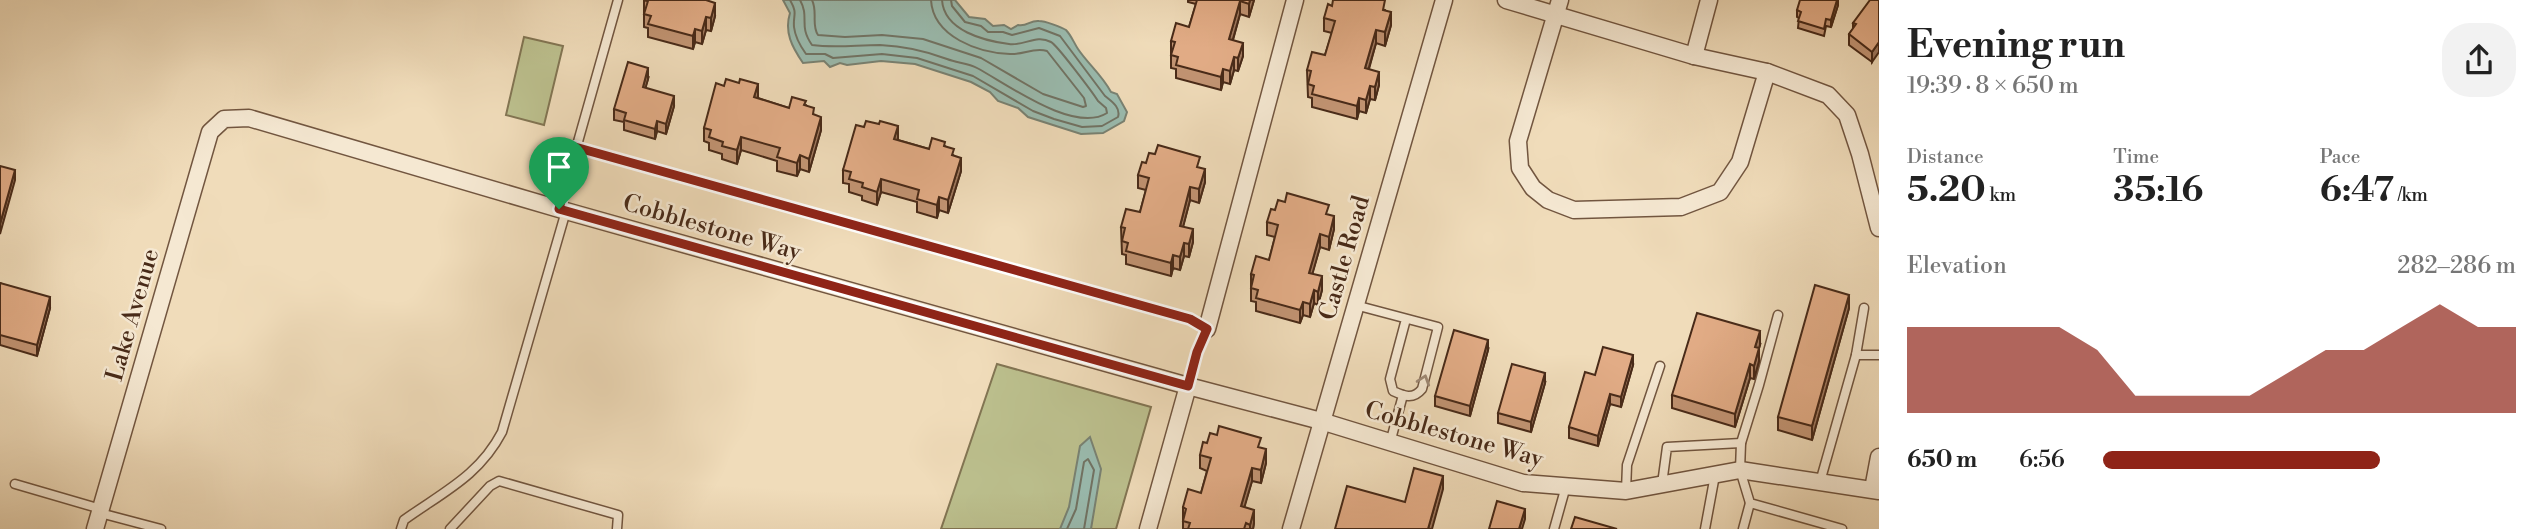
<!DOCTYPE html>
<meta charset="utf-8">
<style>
body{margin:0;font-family:"Libre Bodoni",serif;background:#f2f2f2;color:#222;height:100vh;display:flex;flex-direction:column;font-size:26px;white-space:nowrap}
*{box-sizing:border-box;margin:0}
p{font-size:23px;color:#767676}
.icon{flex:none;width:38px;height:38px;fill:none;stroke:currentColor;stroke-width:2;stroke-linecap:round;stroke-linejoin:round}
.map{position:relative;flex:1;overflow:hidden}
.drawer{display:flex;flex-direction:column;background:#fff;width:665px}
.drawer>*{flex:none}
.pin{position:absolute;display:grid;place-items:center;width:60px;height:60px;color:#fff;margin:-72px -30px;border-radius:50% 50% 50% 0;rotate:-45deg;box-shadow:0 0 7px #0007}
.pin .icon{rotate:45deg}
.round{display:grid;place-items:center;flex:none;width:74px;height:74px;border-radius:28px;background:#f2f2f2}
.headline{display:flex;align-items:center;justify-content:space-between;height:119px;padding:0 28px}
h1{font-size:38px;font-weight:700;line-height:52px}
.figures{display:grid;grid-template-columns:repeat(3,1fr);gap:10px;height:119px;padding:7px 28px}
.figures div{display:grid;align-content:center}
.figures b{font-size:35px;font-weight:700}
.figures small{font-size:19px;font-weight:400}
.figures p{font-size:19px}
.chart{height:196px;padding:14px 28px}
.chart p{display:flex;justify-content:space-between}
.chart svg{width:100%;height:126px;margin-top:7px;fill:#8f2418;opacity:.7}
ul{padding:0 28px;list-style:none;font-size:23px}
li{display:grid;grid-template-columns:112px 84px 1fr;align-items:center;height:52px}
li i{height:18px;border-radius:9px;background:#8f2418}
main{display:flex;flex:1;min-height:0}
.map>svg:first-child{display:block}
</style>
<main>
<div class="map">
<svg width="1879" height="529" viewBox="0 0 1879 529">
<rect width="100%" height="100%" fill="#f0dcba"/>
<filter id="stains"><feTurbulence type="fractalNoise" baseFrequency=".00286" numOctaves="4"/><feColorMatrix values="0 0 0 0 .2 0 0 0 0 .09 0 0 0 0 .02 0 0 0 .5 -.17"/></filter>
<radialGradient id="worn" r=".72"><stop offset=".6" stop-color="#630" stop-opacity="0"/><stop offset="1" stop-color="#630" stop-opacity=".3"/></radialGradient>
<g fill="#bcc08e" stroke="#827553" stroke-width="2">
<polygon points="524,37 563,46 544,125 506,115"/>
<polygon points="997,364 1151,407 1116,529 941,529"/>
</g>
<g fill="#9abcb0" stroke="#798273" stroke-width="2">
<path d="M783,0H955L969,17L985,19L993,26L1004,25L1011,29L1018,25C1027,27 1030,20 1039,21C1045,21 1061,27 1066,30C1071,35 1074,43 1078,49C1088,64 1102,75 1111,92L1117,94L1127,112L1124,121L1103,133L1081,134L1028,117L1018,108L998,101L990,92L971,82L915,64L881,61L847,65L840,63L830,67L824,61L803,63C792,47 784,32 790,13Z"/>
<polygon points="1090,437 1101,469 1091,529 1060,529 1069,507 1080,446"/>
</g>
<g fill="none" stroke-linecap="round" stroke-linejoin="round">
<g stroke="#717364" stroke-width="2">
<path d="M790,0C798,14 793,14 794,27C795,36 801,47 806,54H825L833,58L882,54L917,58L973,76L1033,111L1054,119L1082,127L1102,126L1118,117C1121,107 1111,101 1105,96L1060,36L1039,28L1012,35L1003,32H988L981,26L965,22L952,6L951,0"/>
<path d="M800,0C810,18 798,25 812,45C835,48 856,45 880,45C903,46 926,51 947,59C957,63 968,63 977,68C1007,84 1074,134 1107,113L1106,108L1098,101C1093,93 1057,45 1051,42C1036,34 1025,46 1009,44C985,41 944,31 942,0"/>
<path d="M812,0C818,12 811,25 818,35L845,37L882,35L923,39L981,58L1043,94L1083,107L1086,106L1084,98L1047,51C1034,47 1023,55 1010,54C979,53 933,37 931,0"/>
<polyline points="1067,529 1076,509 1084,462 1088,459 1094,470 1084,529"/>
</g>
<defs>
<g id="service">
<polyline points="575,147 1190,319 1207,329 1197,352 1188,386"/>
<polyline points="559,209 618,0"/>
<path d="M1355,305L1438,327L1422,389C1413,400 1404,396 1393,391L1390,379L1406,319"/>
<polyline points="1778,315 1759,385 1741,443 1740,470 1750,503 1842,529"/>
<polyline points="1856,355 1879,355"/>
<polyline points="1390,443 1403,395"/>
<polyline points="1820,482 1856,355 1864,308"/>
<polyline points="15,484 101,509"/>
<polyline points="1662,484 1667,447 1741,443"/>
<polyline points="1626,491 1627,465 1660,366"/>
<polyline points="100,513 161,529"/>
<path d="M401,529L404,520C443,492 479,476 502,432L566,211"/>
<polyline points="450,529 490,486 499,481 618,515 617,529"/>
<polyline points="1554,529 1566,486"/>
<polyline points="1705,529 1715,475"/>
<polyline points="1743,529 1750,503"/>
</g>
<g id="minor">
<polyline points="1506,0 1694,56 1767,72 1828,95 1847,115 1860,154 1879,228"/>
<polyline points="1560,0 1518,141 1520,168 1533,188 1548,200 1574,210 1681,207 1720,192 1740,162 1767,72"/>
<polyline points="1694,56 1709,0"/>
<polyline points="1207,329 1295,0"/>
<polyline points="1873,489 1879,457"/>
<polyline points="95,529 210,132 224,119 249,118 566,211 1188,386 1321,421 1523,483 1626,491 1740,470 1879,491"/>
<polyline points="1148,529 1188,386"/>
<polyline points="1291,529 1444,0"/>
</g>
</defs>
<use href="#service" stroke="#725640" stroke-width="11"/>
<use href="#minor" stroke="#725640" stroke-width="19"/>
<use href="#service" stroke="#f5e8d2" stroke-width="8"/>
<use href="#minor" stroke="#f5e8d2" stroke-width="16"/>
</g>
<g fill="#c29473" stroke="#482a18" stroke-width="2">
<polygon points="644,0 715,16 711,31 706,30 702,44 695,42 693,49 648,37 648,28 644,27"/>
<polygon points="1188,0 1254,0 1249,17 1240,14 1233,40 1243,56 1238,71 1234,70 1230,84 1223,82 1221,90 1176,78 1176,69 1171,68 1171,41 1189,27 1196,4 1188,2"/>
<polygon points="1838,0 1838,5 1831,27 1826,26 1824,36 1798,28 1799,18 1797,17 1797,10"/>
<polygon points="1879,0 1872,62 1849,45 1849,34 1853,29 1853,23"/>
<polygon points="1332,6 1385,10 1391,25 1385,46 1376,43 1369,69 1379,85 1375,100 1370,99 1366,113 1359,111 1357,119 1312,107 1312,98 1308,97 1307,70 1325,55 1332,33 1324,31 1324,18"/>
<polygon points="648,79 645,88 674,106 666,134 657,131 655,139 624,130 624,122 614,120 614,109"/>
<polygon points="739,83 758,98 789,108 806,105 814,115 821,130 809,172 800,169 797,176 777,171 777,161 741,150 737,164 722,159 722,154 709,150 709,143 704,141 704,128 724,86"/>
<polygon points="879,124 898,140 929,149 945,146 954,156 961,171 948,213 939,210 937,218 917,212 917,202 881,192 877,205 862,200 862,196 849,192 849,184 843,183 843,170 864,127"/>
<polygon points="1146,163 1200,168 1205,182 1199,203 1190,200 1183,226 1193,242 1189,257 1184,256 1180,270 1173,268 1171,276 1126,264 1126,255 1122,254 1121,227 1140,212 1146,190 1138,188 1138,175"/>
<polygon points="1275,210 1329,215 1334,229 1329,250 1320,247 1312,274 1322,290 1318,305 1314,303 1310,317 1303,315 1300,323 1256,311 1256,302 1251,301 1251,274 1269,260 1275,237 1267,235 1267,222"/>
<polygon points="0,283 50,308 37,356 0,345"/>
<polygon points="1849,308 1812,440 1778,430 1778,417"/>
<polygon points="1760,345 1759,348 1759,361 1754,379 1750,378 1735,427 1672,408 1672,395"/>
<polygon points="1488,350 1470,416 1435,406 1435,396"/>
<polygon points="1633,365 1621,407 1610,404 1598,446 1569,438 1569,427 1595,375"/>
<polygon points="1545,383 1531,432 1498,423 1498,413"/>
<polygon points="1261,448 1266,463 1261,483 1252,481 1244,507 1254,523 1253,529 1183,529 1183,507 1201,493 1207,471 1200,468 1200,455"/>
</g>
<g fill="#9e785e" stroke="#482a18" stroke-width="2">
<polygon points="1250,0 1254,0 1249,17 1249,4"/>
<polygon points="1837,0 1838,5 1831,27 1831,20"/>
<polygon points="1240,1 1240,14 1229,53 1229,39"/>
<polygon points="715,3 715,16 711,31 711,18"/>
<polygon points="1391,12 1391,25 1385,46 1385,32"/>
<polygon points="706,17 706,30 702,44 702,31"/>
<polygon points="695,29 695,42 693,49 693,36"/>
<polygon points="1376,30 1376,43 1365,81 1365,68"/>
<polygon points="1879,42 1879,52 1872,62 1872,52"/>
<polygon points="1243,43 1243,56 1238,71 1238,58"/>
<polygon points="1234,57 1234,70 1230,84 1230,71"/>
<polygon points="648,68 648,79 643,97 643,87"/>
<polygon points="1223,69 1223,82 1221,90 1221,77"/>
<polygon points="1379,72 1379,85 1375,100 1375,87"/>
<polygon points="758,84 758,98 754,111 754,97"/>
<polygon points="1370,86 1370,99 1366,113 1366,100"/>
<polygon points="674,96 674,106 666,134 666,124"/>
<polygon points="1359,98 1359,111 1357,119 1357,106"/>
<polygon points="821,117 821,130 809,172 809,159"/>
<polygon points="657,121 657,131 655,139 655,129"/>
<polygon points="898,126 898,139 894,152 894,139"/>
<polygon points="741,137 741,150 737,164 737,150"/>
<polygon points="800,155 800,169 797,176 797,163"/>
<polygon points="961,158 961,171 948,213 948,200"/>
<polygon points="1205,169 1205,182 1199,203 1199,189"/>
<polygon points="15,170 15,180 0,234 0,224"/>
<polygon points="881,179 881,192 877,205 877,192"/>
<polygon points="1190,187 1190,200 1180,239 1180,226"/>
<polygon points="939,197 939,210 937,218 937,205"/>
<polygon points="1334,216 1334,229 1329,250 1329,237"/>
<polygon points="1193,229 1193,242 1189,257 1189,244"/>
<polygon points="1320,234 1320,247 1309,286 1309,273"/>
<polygon points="1184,243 1184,256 1180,270 1180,257"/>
<polygon points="1173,255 1173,268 1171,276 1171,263"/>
<polygon points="1322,276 1322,290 1318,305 1318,292"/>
<polygon points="1314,290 1314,303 1310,317 1310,304"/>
<polygon points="1849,295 1849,308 1812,440 1812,426"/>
<polygon points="50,297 50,308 37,356 37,345"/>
<polygon points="1303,302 1303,315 1300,323 1300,310"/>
<polygon points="1760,331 1760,345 1755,360 1755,347"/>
<polygon points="1488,340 1488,350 1470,416 1470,406"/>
<polygon points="1759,348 1759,361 1754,379 1754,366"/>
<polygon points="1633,355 1633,365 1621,407 1621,397"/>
<polygon points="1750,364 1750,378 1735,427 1735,414"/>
<polygon points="1545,373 1545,383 1531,432 1531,422"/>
<polygon points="1610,394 1610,404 1598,446 1598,436"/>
<polygon points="1266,449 1266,463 1261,483 1261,470"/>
<polygon points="1252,468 1252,481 1241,519 1241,506"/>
<polygon points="1443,476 1443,489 1432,529 1428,529"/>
<polygon points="1525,509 1525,519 1522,529 1519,529"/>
<polygon points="1254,510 1254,523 1253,529 1250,529 1250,525"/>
</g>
<g fill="#e2ac86" stroke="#482a18" stroke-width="2">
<polygon points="644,0 706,0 715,3 711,18 706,17 702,31 695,29 693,36 648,24 651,16 644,14 648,1"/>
<polygon points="1197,0 1250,0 1249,4 1240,1 1229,39 1243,43 1238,58 1234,57 1230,71 1223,69 1221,77 1176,65 1178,57 1171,55 1175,42 1171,41 1176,23 1189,27"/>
<polygon points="1333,0 1385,0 1383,10 1391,12 1385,32 1376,30 1365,68 1379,72 1375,87 1370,86 1366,100 1359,98 1357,106 1312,94 1314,86 1308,84 1311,71 1307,70 1312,52 1325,55 1335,21 1324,18 1328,4 1332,6"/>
<polygon points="1800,0 1837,0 1831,20 1826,19 1824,29 1798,21 1801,12 1797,10"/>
<polygon points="1870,0 1879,0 1879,42 1872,52 1849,34 1856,24 1853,23"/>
<polygon points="628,62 648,68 643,87 674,96 666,124 657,121 655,129 624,120 626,113 614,109"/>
<polygon points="726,79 739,83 740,79 758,84 754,97 789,108 792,97 806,101 804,105 814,108 813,114 821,117 809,159 800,155 797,163 777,157 780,148 741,137 737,150 722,146 723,142 709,137 711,130 704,128 716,83 724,86"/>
<polygon points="866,121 879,124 880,121 898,126 894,139 929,149 932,138 945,142 944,146 954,149 952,155 961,158 948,200 939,197 937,205 917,199 919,190 881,179 877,192 862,187 863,183 849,179 851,172 843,170 856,125 864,127"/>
<polygon points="1158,145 1200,157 1197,167 1205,169 1199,189 1190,187 1180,226 1193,229 1189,244 1184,243 1180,257 1173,255 1171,263 1126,251 1128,243 1122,241 1125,228 1121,227 1126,209 1140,212 1149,178 1138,175 1142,162 1146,163 1149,153 1155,154"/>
<polygon points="0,166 15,170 0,224"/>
<polygon points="1287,193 1329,205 1326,214 1334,216 1329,237 1320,234 1309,273 1322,276 1318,292 1314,290 1310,304 1303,302 1300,310 1256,298 1258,290 1251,288 1254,275 1251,274 1256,256 1269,260 1278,225 1267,222 1271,209 1275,210 1278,200 1285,202"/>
<polygon points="0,283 50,297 37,345 0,335"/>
<polygon points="1815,285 1849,295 1812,426 1778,417"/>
<polygon points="1697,313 1760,331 1755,347 1759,348 1754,366 1750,364 1735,414 1672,395"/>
<polygon points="1454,330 1488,340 1470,406 1435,396"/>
<polygon points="1603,347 1633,355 1621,397 1610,394 1598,436 1569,427 1585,372 1595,375"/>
<polygon points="1512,364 1545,373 1531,422 1498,413"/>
<polygon points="1219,426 1261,438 1258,447 1266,449 1261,470 1252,468 1241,506 1254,510 1250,525 1246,523 1244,529 1188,529 1190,523 1183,521 1186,509 1183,507 1188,489 1201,493 1211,458 1200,455 1203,442 1207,443 1210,433 1217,435"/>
<polygon points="1414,468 1443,476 1428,529 1335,529 1347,486 1405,502"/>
<polygon points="1497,501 1525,509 1519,529 1489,529"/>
<polygon points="1575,517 1617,529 1571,529"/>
</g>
<defs><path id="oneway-chevron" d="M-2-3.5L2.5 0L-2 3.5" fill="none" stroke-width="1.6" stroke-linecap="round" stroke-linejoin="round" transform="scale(1.75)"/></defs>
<use stroke="#9e8975" href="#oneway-chevron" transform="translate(1424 380) rotate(-72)"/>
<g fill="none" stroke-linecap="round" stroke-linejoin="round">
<defs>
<polygon id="route" points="575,147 1190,319 1207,329 1197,352 1188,386 559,209"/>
</defs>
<use href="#route" stroke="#fff" stroke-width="14"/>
<use href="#route" stroke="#8f2418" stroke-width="9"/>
</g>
<g text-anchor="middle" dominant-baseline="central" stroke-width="5" stroke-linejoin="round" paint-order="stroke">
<g font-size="24" fill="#482a18" stroke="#f5e8d2">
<text transform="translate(712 228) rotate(16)">Cobblestone Way</text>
<text transform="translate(1345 258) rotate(-74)">Castle Road</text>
<text transform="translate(133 315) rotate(-74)">Lake Avenue</text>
<text transform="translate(1454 435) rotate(16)">Cobblestone Way</text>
</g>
</g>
<rect width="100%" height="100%" filter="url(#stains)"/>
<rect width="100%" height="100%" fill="url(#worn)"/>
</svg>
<div class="pin" style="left:559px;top:209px;background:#1e9e55"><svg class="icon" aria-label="arrive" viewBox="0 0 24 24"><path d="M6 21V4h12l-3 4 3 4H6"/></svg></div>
</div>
<section class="drawer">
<div class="headline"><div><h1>Evening run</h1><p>19:39 · 8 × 650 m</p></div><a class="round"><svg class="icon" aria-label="share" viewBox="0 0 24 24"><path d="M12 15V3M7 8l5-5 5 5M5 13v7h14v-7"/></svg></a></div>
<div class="figures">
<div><p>Distance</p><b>5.20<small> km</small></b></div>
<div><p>Time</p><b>35:16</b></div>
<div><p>Pace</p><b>6:47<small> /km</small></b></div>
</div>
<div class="chart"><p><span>Elevation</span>282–286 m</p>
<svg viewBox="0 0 160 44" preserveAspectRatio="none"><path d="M0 44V14L10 14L20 14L30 14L40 14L50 22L60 38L70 38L80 38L90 38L100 30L110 22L120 22L130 14L140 6L150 14L160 14V44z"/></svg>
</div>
<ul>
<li><b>650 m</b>6:56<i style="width:67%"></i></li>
</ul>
</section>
</main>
